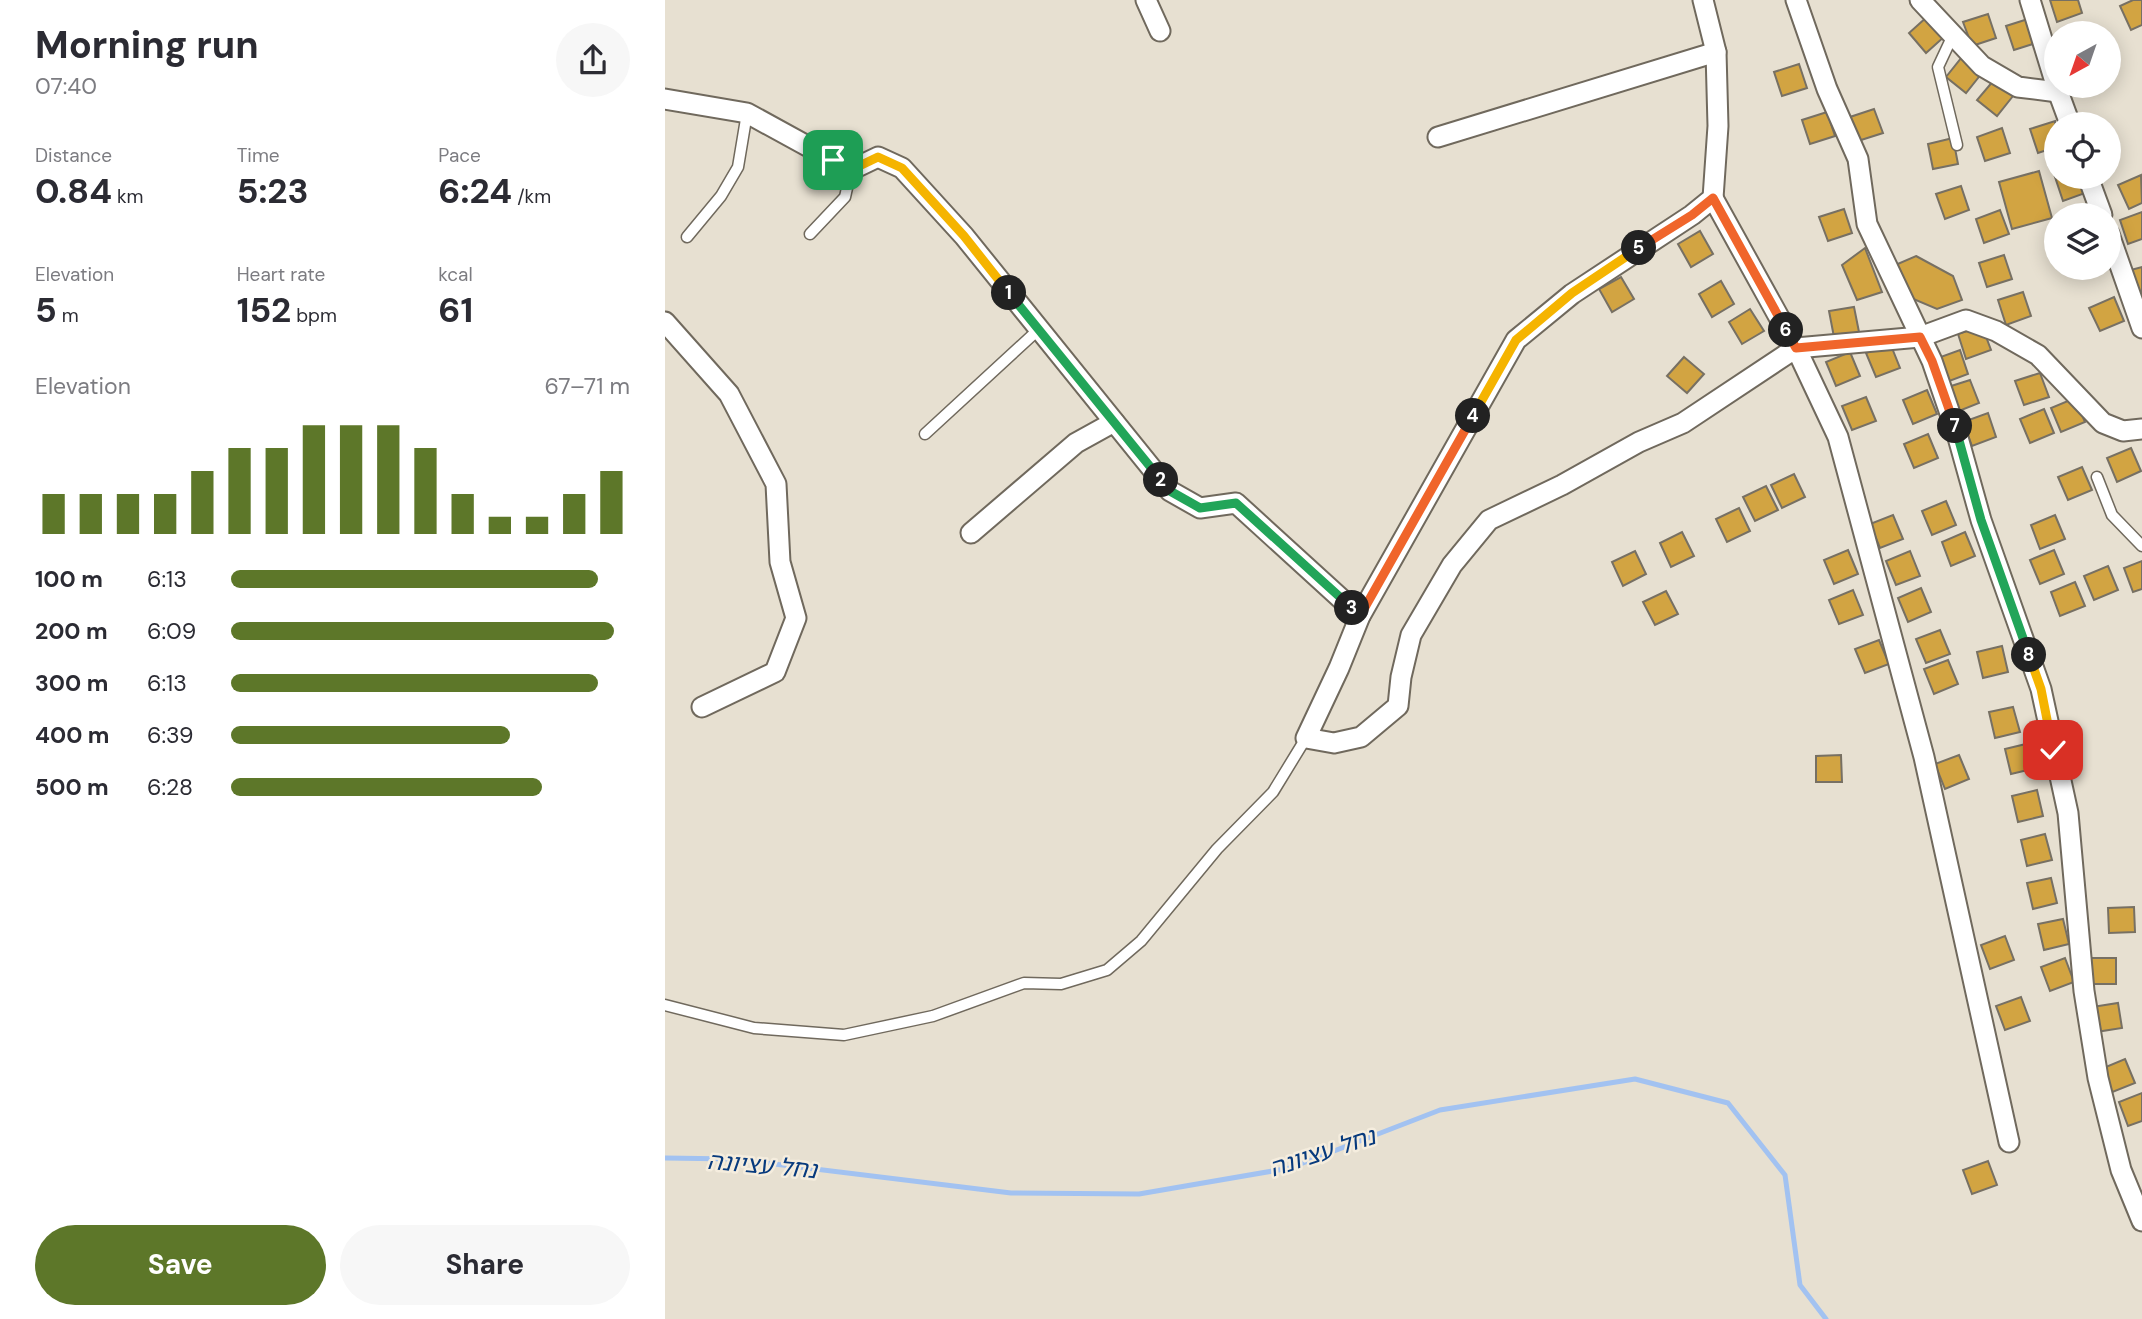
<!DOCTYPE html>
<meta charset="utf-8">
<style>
body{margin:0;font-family:"DM Sans","Noto Sans Hebrew",sans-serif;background:#f7f7f7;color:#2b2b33;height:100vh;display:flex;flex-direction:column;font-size:26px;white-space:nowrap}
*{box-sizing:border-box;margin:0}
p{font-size:23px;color:#7c7c81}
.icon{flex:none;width:38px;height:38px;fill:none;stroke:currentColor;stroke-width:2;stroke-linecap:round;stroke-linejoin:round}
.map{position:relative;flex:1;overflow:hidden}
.panel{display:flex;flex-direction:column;background:#fff;width:665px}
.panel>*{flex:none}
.needle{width:46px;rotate:220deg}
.fabs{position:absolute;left:1379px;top:21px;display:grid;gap:14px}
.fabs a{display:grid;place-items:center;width:77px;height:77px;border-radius:50%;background:#fff;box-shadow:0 4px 18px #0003;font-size:35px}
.pin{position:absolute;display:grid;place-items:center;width:60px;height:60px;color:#fff;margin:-30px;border-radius:14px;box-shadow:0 4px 10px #0006}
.km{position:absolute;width:35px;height:35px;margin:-18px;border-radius:50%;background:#222;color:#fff;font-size:19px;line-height:35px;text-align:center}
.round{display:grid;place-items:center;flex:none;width:74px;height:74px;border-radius:37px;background:#f7f7f7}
.summary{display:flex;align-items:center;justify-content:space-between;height:119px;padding:0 35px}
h1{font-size:38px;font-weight:700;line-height:52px}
.figures{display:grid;grid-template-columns:repeat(3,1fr);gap:10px;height:119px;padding:7px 35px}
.figures div{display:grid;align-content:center}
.figures b{font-size:35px;font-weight:700}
.figures small{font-size:19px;font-weight:400}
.figures p{font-size:19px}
.chart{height:196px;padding:14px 35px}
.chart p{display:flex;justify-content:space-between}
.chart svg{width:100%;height:126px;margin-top:7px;stroke:#5d7729;stroke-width:6}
.primary-button{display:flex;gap:14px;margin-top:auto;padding:14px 35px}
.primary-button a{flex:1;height:80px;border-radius:42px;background:#5d7729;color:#fff;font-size:28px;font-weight:700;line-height:80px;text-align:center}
.primary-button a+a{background:#f7f7f7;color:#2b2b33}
ul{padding:0 35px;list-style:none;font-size:23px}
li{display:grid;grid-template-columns:112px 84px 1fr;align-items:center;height:52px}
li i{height:18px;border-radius:9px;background:#5d7729}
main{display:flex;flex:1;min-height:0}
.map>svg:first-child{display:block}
</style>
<main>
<section class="panel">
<div class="summary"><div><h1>Morning run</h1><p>07:40</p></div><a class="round"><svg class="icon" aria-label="share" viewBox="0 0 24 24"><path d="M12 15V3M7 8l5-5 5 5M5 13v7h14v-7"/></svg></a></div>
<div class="figures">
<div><p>Distance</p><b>0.84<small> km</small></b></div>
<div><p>Time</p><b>5:23</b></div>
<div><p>Pace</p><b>6:24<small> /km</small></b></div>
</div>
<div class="figures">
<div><p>Elevation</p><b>5<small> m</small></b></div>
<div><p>Heart rate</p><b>152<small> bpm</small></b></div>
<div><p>kcal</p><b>61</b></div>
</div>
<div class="chart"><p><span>Elevation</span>67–71 m</p>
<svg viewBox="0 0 160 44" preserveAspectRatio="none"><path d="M5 44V30M15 44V30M25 44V30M35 44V30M45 44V22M55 44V14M65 44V14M75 44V6M85 44V6M95 44V6M105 44V14M115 44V30M125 44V38M135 44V38M145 44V30M155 44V22"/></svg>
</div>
<ul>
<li><b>100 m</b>6:13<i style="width:92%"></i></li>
<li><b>200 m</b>6:09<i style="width:96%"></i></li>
<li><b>300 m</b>6:13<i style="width:92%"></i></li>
<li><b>400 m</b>6:39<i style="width:70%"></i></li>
<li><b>500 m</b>6:28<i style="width:78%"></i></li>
</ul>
<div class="primary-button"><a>Save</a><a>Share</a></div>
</section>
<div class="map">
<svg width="1477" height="1319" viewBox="0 0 1477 1319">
<rect width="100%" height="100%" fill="#e7e0d1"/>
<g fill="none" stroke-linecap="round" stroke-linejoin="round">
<polyline stroke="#a2c2f1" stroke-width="5" points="0,1158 68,1159 346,1193 474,1194 625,1168 775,1110 970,1079 1063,1103 1120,1175 1135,1285 1161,1319"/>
</g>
<g fill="#d2a442" stroke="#777063" stroke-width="2">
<polygon points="1385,0 1413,0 1417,13 1392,22"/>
<polygon points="1468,0 1477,0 1477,25 1466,30 1455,6"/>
<polygon points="1323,14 1331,38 1307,46 1298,22"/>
<polygon points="1263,16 1280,36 1261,53 1244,33"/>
<polygon points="1366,18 1374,42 1349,50 1341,26"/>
<polygon points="1297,57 1317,73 1301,93 1281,77"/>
<polygon points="1134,64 1142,88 1117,96 1109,72"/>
<polygon points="1329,80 1348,96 1332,116 1312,100"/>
<polygon points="1209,109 1218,133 1193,141 1185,117"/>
<polygon points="1162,112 1170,136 1145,144 1137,120"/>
<polygon points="1390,121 1391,147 1373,153 1365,129"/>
<polygon points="1337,128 1345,153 1320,161 1312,137"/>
<polygon points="1288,138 1293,164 1268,169 1263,144"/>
<polygon points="1374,171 1387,218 1347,229 1334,182"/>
<polygon points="1476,175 1477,203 1464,209 1453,185"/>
<polygon points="1390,177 1418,177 1423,192 1398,201"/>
<polygon points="1296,186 1304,210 1280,219 1271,194"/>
<polygon points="1179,209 1187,233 1163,241 1154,217"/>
<polygon points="1335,210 1344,234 1319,243 1311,219"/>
<polygon points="1477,212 1477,239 1463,244 1455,220"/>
<polygon points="1035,231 1048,254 1026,267 1013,244"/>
<polygon points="1200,248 1217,292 1192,300 1177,265"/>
<polygon points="1339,255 1347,279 1322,287 1314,263"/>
<polygon points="1251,256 1288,276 1297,300 1272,309 1246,298 1228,266"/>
<polygon points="1477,267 1477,294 1474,294 1466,270"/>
<polygon points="956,277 969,299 947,312 934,289"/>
<polygon points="1056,281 1069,304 1047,317 1034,294"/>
<polygon points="1358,292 1366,316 1341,325 1333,300"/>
<polygon points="1449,297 1459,321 1435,331 1424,308"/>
<polygon points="1189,307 1194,332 1169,337 1164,311"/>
<polygon points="1085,309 1099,331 1077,344 1064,322"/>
<polygon points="1317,326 1326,350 1301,359 1293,334"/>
<polygon points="1225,343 1235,368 1211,377 1201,353"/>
<polygon points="1295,350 1303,374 1279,383 1270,359"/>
<polygon points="1185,352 1195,376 1171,386 1161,362"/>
<polygon points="1019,357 1039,374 1022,393 1002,376"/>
<polygon points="1375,373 1384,397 1359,405 1350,381"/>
<polygon points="1305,380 1314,403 1289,413 1280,388"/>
<polygon points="1262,390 1272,414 1248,424 1238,400"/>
<polygon points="1201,397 1211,421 1187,430 1177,406"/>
<polygon points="1410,398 1420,422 1396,432 1386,408"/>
<polygon points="1379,409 1389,433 1365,443 1355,419"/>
<polygon points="1323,413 1331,437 1307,446 1298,422"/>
<polygon points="1263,434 1273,458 1249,468 1239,444"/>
<polygon points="1466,448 1476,471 1452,482 1442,458"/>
<polygon points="1417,467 1427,490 1403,500 1393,477"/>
<polygon points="1129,474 1140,497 1117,508 1106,485"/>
<polygon points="1101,486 1113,510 1090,521 1078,497"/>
<polygon points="1281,501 1291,525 1267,535 1257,511"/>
<polygon points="1074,508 1085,531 1062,542 1051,519"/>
<polygon points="1228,515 1238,539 1215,548 1205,524"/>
<polygon points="1390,515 1400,539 1375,549 1366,525"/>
<polygon points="1017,532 1029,556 1006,567 995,543"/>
<polygon points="1300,532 1310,556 1286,566 1277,542"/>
<polygon points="1183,550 1193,574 1169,584 1159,560"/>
<polygon points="1389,550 1399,574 1375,584 1365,560"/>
<polygon points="970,551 981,574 958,586 947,562"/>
<polygon points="1245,551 1255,576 1231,585 1221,561"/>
<polygon points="1477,561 1477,589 1468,592 1459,568"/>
<polygon points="1443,566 1453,590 1429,600 1419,576"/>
<polygon points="1410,582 1420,606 1395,616 1386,592"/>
<polygon points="1256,588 1266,612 1243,622 1233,598"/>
<polygon points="1188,590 1198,615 1174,624 1164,600"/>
<polygon points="1001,591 1013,614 990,625 978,602"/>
<polygon points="1275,630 1285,654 1261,663 1251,639"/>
<polygon points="1214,640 1224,664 1200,673 1190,649"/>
<polygon points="1337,646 1343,672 1318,678 1312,652"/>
<polygon points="1283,660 1293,684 1269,694 1259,669"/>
<polygon points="1348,707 1355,732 1330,738 1324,712"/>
<polygon points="1365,743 1371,768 1346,774 1340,749"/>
<polygon points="1176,755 1177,782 1151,782 1151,756"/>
<polygon points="1294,755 1304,779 1280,789 1270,764"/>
<polygon points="1372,790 1378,816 1353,822 1347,796"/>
<polygon points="1380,834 1387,860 1362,866 1356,840"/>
<polygon points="1386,878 1392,903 1368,909 1362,883"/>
<polygon points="1469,907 1470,932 1444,933 1443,908"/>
<polygon points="1398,919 1404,944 1379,950 1373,924"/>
<polygon points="1340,936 1349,960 1325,969 1316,945"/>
<polygon points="1400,958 1409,982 1385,991 1376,967"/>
<rect x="1425" y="958" width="26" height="26"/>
<polygon points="1356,997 1365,1021 1340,1030 1331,1006"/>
<polygon points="1453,1003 1457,1028 1431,1032 1427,1007"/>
<polygon points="1460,1059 1470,1083 1445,1093 1436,1069"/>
<polygon points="1477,1093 1477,1121 1463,1126 1454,1102"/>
<polygon points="1323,1161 1332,1185 1307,1194 1298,1170"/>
</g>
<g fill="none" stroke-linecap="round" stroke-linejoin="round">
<defs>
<g id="service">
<polyline points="1288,35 1273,67 1292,145"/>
<polyline points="145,234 180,197 186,170"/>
<polyline points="22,237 56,196 73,167 82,113"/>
<polyline points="260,434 373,330"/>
<polyline points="1432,477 1447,515 1477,546"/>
<polyline points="0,1005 89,1028 179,1035 268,1016 359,983 396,984 442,970 476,941 552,849 608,792 641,738"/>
</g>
<g id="minor">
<polyline points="481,0 495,31"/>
<polyline points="1038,0 1051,52 1053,126 1048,198 1027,215 907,294 851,340 695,616 674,668 641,738 669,743 696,737 733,706 736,677 746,635 787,565 824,520 897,485 974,442 1018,423 1131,348 1255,337 1301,320 1331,331 1373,355 1438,423 1458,431 1477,429"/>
<polyline points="1131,0 1162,89 1193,159 1202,224 1267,361 1292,434 1316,520 1376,689 1403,813 1419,991 1433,1078 1456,1170 1477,1221"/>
<polyline points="1255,0 1317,66 1353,87 1393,92"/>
<polyline points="1365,0 1391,85"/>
<polyline points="1391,86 1405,124"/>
<polyline points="0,99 82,113 186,170 213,157 237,168 299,236 505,491 535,508 571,503 695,616"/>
<polyline points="773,137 1051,52"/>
<polyline points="1423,177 1437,215"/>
<polyline points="1048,198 1131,348 1173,437 1259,757 1344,1142"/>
<polyline points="1444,234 1477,328"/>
<polyline points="0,322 64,394 111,484 115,562 131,618 110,672 37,707"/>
<polyline points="306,533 411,443 449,422"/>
</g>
</defs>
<use href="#service" stroke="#70695d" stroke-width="13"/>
<use href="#minor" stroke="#70695d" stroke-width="23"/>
<use href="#service" stroke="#fff" stroke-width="10"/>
<use href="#minor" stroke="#fff" stroke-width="19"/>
</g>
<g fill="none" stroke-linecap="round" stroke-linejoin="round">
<defs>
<polyline id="split-1" points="168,160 186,170 213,157 237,168 299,236 344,293"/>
<polyline id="split-2" points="344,293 496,480"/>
<polyline id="split-3" points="496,480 505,491 535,508 571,503 687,608"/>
<polyline id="split-4" points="687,608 695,616 808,416"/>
<polyline id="split-5" points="808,416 851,340 907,293 974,248"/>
<polyline id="split-6" points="974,248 1027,215 1048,198 1121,330"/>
<polyline id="split-7" points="1121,330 1131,348 1255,337 1267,361 1290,426"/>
<polyline id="split-8" points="1290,426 1316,520 1364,655"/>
<polyline id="split-9" points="1364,655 1376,689 1388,750"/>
</defs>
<use href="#split-1" stroke="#fff" stroke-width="14"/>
<use href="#split-2" stroke="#fff" stroke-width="14"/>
<use href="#split-3" stroke="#fff" stroke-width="14"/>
<use href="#split-4" stroke="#fff" stroke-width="14"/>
<use href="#split-5" stroke="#fff" stroke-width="14"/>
<use href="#split-6" stroke="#fff" stroke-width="14"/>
<use href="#split-7" stroke="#fff" stroke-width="14"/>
<use href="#split-8" stroke="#fff" stroke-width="14"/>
<use href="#split-9" stroke="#fff" stroke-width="14"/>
<use href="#split-1" stroke="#f5b400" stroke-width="9"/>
<use href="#split-2" stroke="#22a559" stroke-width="9"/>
<use href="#split-3" stroke="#22a559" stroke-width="9"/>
<use href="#split-4" stroke="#f0652b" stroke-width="9"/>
<use href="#split-5" stroke="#f5b400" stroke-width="9"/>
<use href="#split-6" stroke="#f0652b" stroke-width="9"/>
<use href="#split-7" stroke="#f0652b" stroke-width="9"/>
<use href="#split-8" stroke="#22a559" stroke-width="9"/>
<use href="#split-9" stroke="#f5b400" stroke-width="9"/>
</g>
<g text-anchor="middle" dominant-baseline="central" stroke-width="5" stroke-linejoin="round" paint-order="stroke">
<g font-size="24" font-style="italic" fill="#073a7d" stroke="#f5edde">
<text transform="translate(657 1152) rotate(-18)">נחל עציונה</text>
<text transform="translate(97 1165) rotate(5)">נחל עציונה</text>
</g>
</g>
</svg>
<div class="fabs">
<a><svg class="needle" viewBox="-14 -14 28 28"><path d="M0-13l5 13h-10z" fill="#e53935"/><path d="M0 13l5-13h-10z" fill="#7c7c81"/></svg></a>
<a><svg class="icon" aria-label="locate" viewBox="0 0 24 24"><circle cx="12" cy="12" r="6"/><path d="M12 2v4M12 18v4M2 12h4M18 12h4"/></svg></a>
<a><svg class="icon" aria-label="layers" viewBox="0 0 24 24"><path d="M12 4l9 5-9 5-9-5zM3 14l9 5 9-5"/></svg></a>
</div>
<div class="pin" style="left:168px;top:160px;background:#1e9e55"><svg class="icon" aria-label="arrive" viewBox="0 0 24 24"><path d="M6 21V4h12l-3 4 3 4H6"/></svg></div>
<div class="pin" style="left:1388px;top:750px;background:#d93025"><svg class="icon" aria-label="check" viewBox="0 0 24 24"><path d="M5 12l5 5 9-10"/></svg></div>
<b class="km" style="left:344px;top:293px">1</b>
<b class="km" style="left:496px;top:480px">2</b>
<b class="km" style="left:687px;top:608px">3</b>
<b class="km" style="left:808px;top:416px">4</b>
<b class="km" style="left:974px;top:248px">5</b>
<b class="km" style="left:1121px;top:330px">6</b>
<b class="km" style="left:1290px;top:426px">7</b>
<b class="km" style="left:1364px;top:655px">8</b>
</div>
</main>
